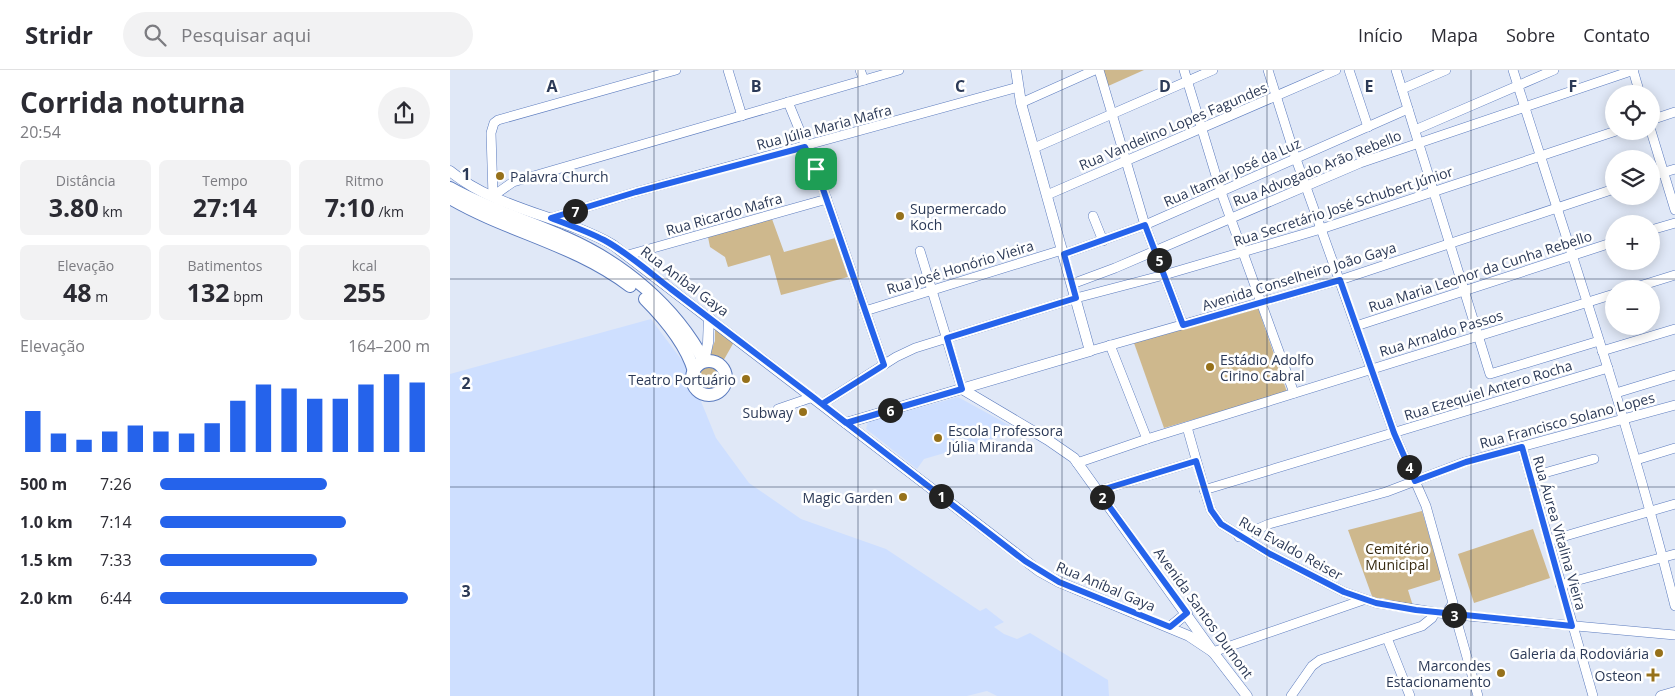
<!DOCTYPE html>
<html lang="pt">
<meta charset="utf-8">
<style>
body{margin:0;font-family:"Open Sans",sans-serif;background:#f2f2f3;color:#2b2b33;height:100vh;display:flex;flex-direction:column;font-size:19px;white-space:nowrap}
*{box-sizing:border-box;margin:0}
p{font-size:16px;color:#7c7c81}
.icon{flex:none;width:28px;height:28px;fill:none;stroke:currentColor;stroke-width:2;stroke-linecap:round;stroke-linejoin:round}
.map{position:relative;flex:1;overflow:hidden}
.sheet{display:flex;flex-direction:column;background:#fff;width:450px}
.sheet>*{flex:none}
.tools{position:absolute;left:1155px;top:15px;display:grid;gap:10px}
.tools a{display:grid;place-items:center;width:55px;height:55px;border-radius:50%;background:#fff;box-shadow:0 2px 12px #0003;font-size:25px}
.pin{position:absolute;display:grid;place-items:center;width:42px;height:42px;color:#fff;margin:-21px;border-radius:10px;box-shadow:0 2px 8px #0006}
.km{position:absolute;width:25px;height:25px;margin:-12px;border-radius:50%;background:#222;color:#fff;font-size:14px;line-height:25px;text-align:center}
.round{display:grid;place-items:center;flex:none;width:52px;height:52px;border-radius:26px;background:#f2f2f3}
.overview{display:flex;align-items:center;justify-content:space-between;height:85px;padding:0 20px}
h1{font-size:28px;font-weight:700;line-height:38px}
.stats{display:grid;grid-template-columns:repeat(3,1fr);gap:8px;height:85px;padding:5px 20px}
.stats div{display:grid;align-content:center;border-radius:8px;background:#f2f2f3;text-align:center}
.stats b{font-size:25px;font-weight:700}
.stats small{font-size:14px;font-weight:400}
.stats p{font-size:14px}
.chart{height:140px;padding:10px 20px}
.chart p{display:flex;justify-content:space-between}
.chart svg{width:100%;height:90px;margin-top:5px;stroke:#2563eb;stroke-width:6}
ul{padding:0 20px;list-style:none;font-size:16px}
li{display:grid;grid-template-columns:80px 60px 1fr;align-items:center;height:38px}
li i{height:12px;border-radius:6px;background:#2563eb}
header{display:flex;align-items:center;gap:30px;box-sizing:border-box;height:70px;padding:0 25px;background:#fff;border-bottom:1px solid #e1e1e2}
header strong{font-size:24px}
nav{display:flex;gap:28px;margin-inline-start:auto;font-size:18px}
.search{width:350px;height:45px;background:#f2f2f3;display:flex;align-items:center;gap:12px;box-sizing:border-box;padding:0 18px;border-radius:28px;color:#7c7c81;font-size:19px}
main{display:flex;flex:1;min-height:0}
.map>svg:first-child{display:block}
</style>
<header>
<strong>Stridr</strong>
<div class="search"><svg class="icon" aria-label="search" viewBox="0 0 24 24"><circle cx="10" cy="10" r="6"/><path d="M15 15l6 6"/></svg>Pesquisar aqui</div>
<nav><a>Início</a><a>Mapa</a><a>Sobre</a><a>Contato</a></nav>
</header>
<main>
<section class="sheet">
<div class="overview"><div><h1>Corrida noturna</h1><p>20:54</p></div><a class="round"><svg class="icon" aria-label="share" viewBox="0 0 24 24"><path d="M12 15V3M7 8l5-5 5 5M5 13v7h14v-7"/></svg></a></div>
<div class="stats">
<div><p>Distância</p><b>3.80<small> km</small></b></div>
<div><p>Tempo</p><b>27:14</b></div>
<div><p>Ritmo</p><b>7:10<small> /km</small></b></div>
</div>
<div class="stats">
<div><p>Elevação</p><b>48<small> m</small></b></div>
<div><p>Batimentos</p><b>132<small> bpm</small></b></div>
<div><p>kcal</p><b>255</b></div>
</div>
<div class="chart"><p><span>Elevação</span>164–200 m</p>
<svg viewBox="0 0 160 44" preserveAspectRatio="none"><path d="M5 44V24M15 44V35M25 44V38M35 44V34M45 44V31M55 44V34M65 44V35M75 44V30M85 44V19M95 44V11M105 44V13M115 44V18M125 44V18M135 44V11M145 44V6M155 44V10"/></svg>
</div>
<ul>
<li><b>500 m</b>7:26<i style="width:62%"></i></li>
<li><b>1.0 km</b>7:14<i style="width:69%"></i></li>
<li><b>1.5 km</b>7:33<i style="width:58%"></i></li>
<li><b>2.0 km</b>6:44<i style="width:92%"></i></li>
</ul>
</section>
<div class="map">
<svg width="1225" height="626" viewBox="0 0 1225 626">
<rect width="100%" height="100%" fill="#e0e8f7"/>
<g fill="#cedfff">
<polygon points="201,249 237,297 266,368 299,413 351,449 436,479 530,541 536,538 554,552 544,557 554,564 567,569 580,563 658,610 659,626 547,626 537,621 517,626 0,626 0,304"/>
<polygon points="508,327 570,361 474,389 467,399 416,359 418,352"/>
</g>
<g fill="#ceb88d">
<polygon points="651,0 694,0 656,17"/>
<polygon points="322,149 334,182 385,168 398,207 331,225 320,185 278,197 275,187 260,177 258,167"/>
<polygon points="808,238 837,322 714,358 684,273"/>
<polygon points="265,258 284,272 272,293 265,292 259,286 265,271"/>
<circle cx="260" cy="308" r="12"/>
<polygon points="972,441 991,506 990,510 958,520 963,536 932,528 923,529 898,460"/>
<polygon points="1083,459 1100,508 1024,533 1008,484"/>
</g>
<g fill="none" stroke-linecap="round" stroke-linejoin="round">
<defs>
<g id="minor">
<polyline points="278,0 292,46"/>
<polyline points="410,0 414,10"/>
<polyline points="649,0 695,155 733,255"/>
<polyline points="734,0 771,122 844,323"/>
<polyline points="818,0 846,89 944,363 976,436 1003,533 996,544"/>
<polyline points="899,0 918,57"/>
<polyline points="946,0 1040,304 1149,271"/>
<path d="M1063,0C1119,178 1180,355 1225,536"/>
<polyline points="1183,0 1190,24"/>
<polyline points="952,19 996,0"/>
<polyline points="338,32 370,110 434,295"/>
<polyline points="571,33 645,0"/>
<polyline points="1201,50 1225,42"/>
<polyline points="965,60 1104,0"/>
<polyline points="1201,61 1225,140"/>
<polyline points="584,78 763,0"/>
<polyline points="1201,106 1225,99"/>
<polyline points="597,125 886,0"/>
<polyline points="43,126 63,112 449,0"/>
<polyline points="43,126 41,63 44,53 48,50 226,0"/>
<polyline points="643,146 653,171"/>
<polyline points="101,148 186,122 568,17"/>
<polyline points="1201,160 1225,153"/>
<polyline points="470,181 512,319"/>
<polyline points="614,184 695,155 958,39"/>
<polyline points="178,185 377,129"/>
<polyline points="622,214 665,198 910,93 1184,0"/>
<polyline points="1180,219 1225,205"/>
<polyline points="415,241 612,180"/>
<polyline points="906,256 1164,172"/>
<polyline points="660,275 697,369"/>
<polyline points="640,281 890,210 1164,119"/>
<polyline points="1152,281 1225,259"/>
<polyline points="1166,323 1225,305"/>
<polyline points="372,334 446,287 465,278 626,228 714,205 871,159 1166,61"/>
<polyline points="328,339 363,327"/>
<polyline points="737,357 757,428 761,440 771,454 820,484 894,522 926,533 996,544 1225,565"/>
<polyline points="1072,377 1143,626"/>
<polyline points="1186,390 1225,378"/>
<polyline points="627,393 697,369 1164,224"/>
<polyline points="1080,407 1144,389"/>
<polyline points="754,420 1158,298"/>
<polyline points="648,421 746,391"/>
<polyline points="789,467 819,454 936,422 1015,392 1225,335"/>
<polyline points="1098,471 1225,434"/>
<polyline points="1110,515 1225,484"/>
<polyline points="1005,545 1028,626"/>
<polyline points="937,568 960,626"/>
<polyline points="763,582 913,530"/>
<polyline points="841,626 862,596 870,590 972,556 982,548 985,542"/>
</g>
<g id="major">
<path d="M0,101C46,139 112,146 163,175L589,501L609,512L739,566L763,582"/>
<polyline points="254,291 258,273 259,247"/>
<polyline points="512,319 598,370 624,388 763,582 797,626"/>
<polyline points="396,353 640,281 571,33 566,0"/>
<polyline points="720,557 737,543"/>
<polyline points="1211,626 1225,622"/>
</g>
<g id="highway">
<path d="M0,118C37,139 78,151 116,168C173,193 225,236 254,291"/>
<path d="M0,128C58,162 125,174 180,216"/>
<path d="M195,229C214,248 236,274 244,301"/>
<circle cx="259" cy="308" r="17"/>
</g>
</defs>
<use href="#minor" stroke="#5b7bbe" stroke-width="10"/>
<use href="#major" stroke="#5b7bbe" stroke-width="11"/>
<use href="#highway" stroke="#5b7bbe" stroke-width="14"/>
<use href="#minor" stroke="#fff" stroke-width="9"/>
<use href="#major" stroke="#fff" stroke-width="10"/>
<use href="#highway" stroke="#fff" stroke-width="12"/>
</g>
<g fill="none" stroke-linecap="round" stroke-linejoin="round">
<defs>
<path id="route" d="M366,99L434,295L372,334L575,491L609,512L720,557L737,543L648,421L746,391L761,440L771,454L820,484L894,522L926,533L966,540L1122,556L1072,377L1016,392L965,411L944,363L890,210L733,255L695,155L614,184L626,228L497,268L512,319L396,353L363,327C316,291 268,255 221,219C199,202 178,183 154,170C137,161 119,155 101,148L186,122L355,77L366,99"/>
</defs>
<use href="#route" stroke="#fff" stroke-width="10"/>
<use href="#route" stroke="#2563eb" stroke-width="6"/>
</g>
<path fill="none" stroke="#2c3a57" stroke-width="1" stroke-opacity="0.55" d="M204,0V626M408,0V626M612,0V626M817,0V626M1021,0V626M0,209H1225M0,417H1225"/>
<g fill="#96711b" stroke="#fff" stroke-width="2">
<circle cx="50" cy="106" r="5"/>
<circle cx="450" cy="146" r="5"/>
<circle cx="760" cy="297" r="5"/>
<circle cx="296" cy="309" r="5"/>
<circle cx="353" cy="342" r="5"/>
<circle cx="488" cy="368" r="5"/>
<circle cx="453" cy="427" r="5"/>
<circle cx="1209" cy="583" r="5"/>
<circle cx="1051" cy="603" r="5"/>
<path d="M1200.5 597.5h5v5h5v5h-5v5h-5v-5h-5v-5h5z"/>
</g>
<g text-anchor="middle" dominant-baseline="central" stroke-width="5" stroke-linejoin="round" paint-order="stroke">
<g font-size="14" fill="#2c3a57" stroke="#fff">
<text transform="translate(723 56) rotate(-23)">Rua Vandelino Lopes Fagundes</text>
<text transform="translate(374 57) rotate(-15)">Rua Júlia Maria Mafra</text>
<text transform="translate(867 98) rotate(-22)">Rua Advogado Arão Rebello</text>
<text transform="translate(782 102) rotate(-24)">Rua Itamar José da Luz</text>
<text transform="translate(893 136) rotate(-18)">Rua Secretário José Schubert Júnior</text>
<text transform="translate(274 144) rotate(-16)">Rua Ricardo Mafra</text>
<text transform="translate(510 197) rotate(-17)">Rua José Honório Vieira</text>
<text transform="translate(1030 201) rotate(-18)">Rua Maria Leonor da Cunha Rebello</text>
<text transform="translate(849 206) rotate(-17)">Avenida Conselheiro João Gaya</text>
<text transform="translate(235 211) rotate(37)">Rua Aníbal Gaya</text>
<text transform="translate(991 263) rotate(-17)">Rua Arnaldo Passos</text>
<text transform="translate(1038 320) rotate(-17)">Rua Ezequiel Antero Rocha</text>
<text transform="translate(1117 350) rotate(-15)">Rua Francisco Solano Lopes</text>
<text transform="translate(1110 463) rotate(74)">Rua Áurea Vitalina Vieira</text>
<text transform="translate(841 478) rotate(29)">Rua Evaldo Reiser</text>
<text transform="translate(656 516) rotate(23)">Rua Aníbal Gaya</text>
<text transform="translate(754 543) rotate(54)">Avenida Santos Dumont</text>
</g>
<g font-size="14" fill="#2c3a57" stroke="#fff" text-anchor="end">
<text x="60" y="106" text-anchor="start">Palavra Church</text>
<text x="460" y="138" text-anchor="start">Supermercado<tspan x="460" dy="16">Koch</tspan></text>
<text x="770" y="289" text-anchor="start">Estádio Adolfo<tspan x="770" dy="16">Cirino Cabral</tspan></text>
<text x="286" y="309">Teatro Portuário</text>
<text x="343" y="342">Subway</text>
<text x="498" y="360" text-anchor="start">Escola Professora<tspan x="498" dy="16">Júlia Miranda</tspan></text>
<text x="443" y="427">Magic Garden</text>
<text x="1199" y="583">Galeria da Rodoviária</text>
<text x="1041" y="595">Marcondes<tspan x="1041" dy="16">Estacionamento</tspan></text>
<text x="1192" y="605">Osteon</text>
</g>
<g font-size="14" fill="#372a10" stroke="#fff">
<text x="947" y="478">Cemitério<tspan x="947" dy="16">Municipal</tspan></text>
</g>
</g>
<g font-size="16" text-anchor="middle" font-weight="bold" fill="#2c3a57" stroke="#fff" stroke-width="5" stroke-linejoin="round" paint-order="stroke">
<text x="102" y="22">A</text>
<text x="306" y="22">B</text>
<text x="510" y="22">C</text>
<text x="715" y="22">D</text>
<text x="919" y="22">E</text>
<text x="1123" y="22">F</text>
<text x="16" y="110">1</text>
<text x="16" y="319">2</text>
<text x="16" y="527">3</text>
</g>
</svg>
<div class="tools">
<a><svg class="icon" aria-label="locate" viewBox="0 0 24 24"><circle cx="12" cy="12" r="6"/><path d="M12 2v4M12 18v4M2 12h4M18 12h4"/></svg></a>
<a><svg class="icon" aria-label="layers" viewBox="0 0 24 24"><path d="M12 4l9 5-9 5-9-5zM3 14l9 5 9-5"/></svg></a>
<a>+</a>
<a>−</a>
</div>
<div class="pin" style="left:366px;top:99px;background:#1e9e55"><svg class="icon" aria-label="arrive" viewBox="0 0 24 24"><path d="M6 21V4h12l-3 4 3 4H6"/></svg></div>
<b class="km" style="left:491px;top:426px">1</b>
<b class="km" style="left:652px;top:427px">2</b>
<b class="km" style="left:1004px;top:545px">3</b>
<b class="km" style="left:959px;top:397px">4</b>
<b class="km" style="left:709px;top:190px">5</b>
<b class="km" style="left:440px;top:340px">6</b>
<b class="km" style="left:125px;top:141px">7</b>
</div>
</main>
